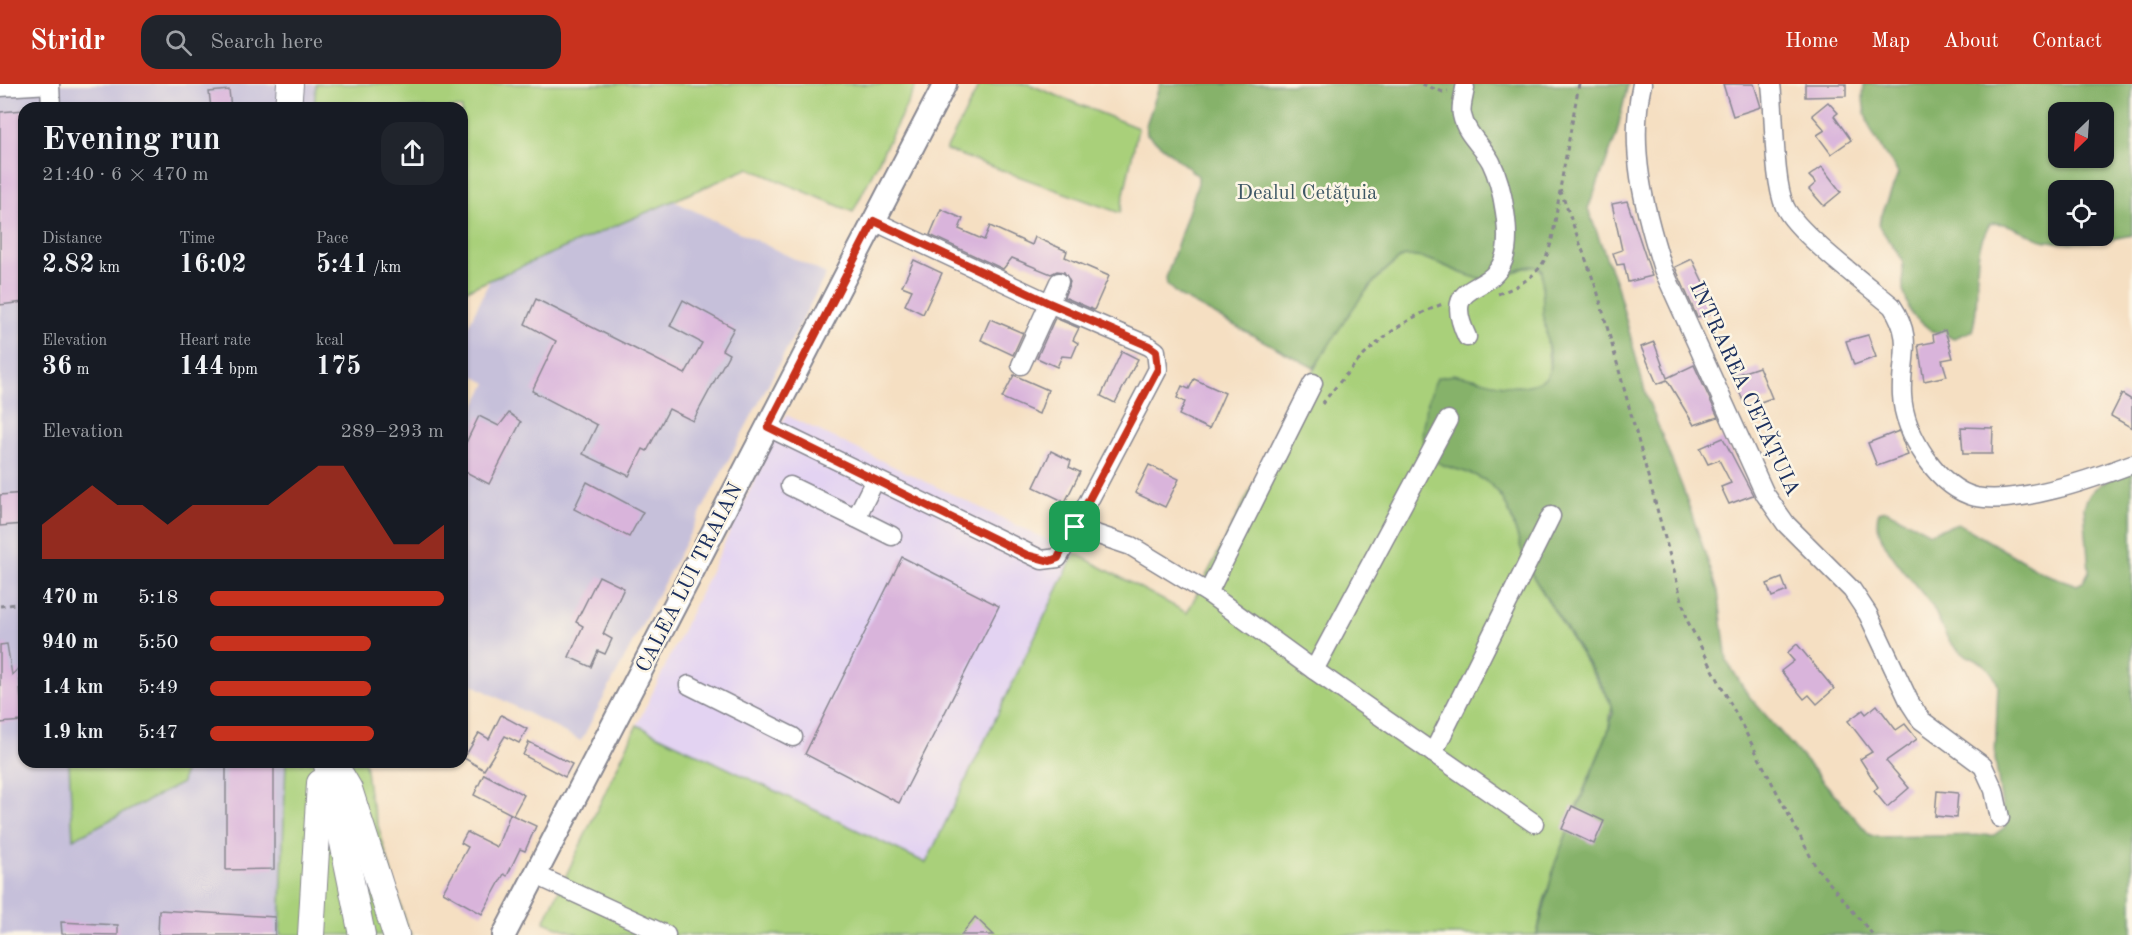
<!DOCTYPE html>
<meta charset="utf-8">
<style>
body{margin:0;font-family:"Old Standard TT",serif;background:#20242c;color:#f1f3f6;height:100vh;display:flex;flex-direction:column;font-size:22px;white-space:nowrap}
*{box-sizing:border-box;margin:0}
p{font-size:20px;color:#9ea1a6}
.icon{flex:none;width:33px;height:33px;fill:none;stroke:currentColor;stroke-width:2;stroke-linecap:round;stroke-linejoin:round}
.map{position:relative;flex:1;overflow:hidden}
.panel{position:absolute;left:18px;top:18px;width:450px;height:666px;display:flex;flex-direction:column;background:#171b24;border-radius:18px;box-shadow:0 2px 4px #0004}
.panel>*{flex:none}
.needle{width:39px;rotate:205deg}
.tools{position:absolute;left:2048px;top:18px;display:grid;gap:12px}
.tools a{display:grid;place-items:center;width:66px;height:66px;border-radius:12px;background:#171b24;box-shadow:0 2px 4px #0004;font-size:30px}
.pin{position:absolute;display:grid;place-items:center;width:51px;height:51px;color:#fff;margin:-26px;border-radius:12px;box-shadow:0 3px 9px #0006}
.round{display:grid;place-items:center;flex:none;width:63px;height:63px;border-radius:18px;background:#20242c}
.head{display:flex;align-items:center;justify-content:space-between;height:102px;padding:0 24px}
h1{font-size:33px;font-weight:800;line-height:45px}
.stats{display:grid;grid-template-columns:repeat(3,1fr);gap:9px;height:102px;padding:6px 24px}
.stats div{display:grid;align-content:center}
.stats b{font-size:26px;font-weight:800}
.stats small{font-size:16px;font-weight:400}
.stats p{font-size:16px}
.chart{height:168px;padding:12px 24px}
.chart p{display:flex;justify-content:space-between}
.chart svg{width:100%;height:108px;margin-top:6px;fill:#c8321e;opacity:.7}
ul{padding:0 24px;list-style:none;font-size:20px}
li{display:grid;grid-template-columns:96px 72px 1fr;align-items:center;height:45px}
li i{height:15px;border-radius:8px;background:#c8321e}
header{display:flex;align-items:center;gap:36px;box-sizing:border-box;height:84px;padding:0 30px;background:#c8321e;color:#fff}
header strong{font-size:28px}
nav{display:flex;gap:33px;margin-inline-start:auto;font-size:21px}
.search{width:420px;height:54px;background:#20242c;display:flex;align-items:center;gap:15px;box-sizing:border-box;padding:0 21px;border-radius:18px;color:#9ea1a6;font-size:22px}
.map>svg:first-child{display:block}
</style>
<header>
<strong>Stridr</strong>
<div class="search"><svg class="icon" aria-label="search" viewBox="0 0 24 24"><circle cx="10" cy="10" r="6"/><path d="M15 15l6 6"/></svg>Search here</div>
<nav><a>Home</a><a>Map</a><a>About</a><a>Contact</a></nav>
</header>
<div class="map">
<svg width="2132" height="851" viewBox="0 0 2132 851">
<rect width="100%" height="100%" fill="#fcf5e5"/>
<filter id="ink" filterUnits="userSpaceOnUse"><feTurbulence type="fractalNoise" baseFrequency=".0167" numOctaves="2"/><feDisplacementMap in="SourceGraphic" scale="12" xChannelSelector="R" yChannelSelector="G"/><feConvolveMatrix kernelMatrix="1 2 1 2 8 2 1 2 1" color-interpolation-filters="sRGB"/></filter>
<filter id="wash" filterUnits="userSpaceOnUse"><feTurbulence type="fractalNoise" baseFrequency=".008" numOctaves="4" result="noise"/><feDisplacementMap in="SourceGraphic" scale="24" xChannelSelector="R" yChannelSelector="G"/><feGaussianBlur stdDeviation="1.35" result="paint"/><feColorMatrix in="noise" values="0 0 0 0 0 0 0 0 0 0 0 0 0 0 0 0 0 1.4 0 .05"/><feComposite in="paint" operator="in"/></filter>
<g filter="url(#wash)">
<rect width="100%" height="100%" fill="#f5dfc2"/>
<polygon fill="#e3d3f2" points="786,331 1075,469 926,780 637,641"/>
<g fill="#c6c0da">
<polygon points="0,0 318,0 316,24 24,24 24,678 69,678 73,754 182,699 185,678 286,678 280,851 0,851"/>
<polygon points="674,117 826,190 581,657 462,595 462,347 487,299 462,286 462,255 490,196"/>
</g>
<g fill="#a9d07a" stroke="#62806c" stroke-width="1.5">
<polygon points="316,0 917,0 853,128 749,84 462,208 462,24 314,24"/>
<polygon points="980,0 1028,0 1138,44 1120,129 946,66"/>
<path d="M1405,172C1435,172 1455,191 1482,195C1503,198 1517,182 1537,182L1544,191L1542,203L1550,289C1532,315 1478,297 1453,290L1452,384L1478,391L1491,400L1505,416L1529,486L1612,621L1608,648L1571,736L1543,820L1537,851H581L544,838L637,641L926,779L1075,469L1187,529C1213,479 1239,429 1265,378C1294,323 1351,202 1405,172Z"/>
<polygon points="69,678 185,678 182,699 73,755"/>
<polygon points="286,678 365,678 369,710 408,847 412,851 280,851"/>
</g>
<g fill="#86b26a" stroke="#507064" stroke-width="1.5" fill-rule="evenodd">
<path d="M1160,0H1628L1616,52L1588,125L1617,202L1646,311L1683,405L1718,507L1727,577L1748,611L1870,751L1878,753L1994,751L2005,743L1995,674L1998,601C1986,570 1967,579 1951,559C1942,548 1939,534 1932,522C1918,501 1867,453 1879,428L1886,426L1930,449L1958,439L2043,489L2077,501L2083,498L2089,487L2084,423C2090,400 2111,395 2132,387V851H1537L1555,779L1608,648L1613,629L1612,621L1604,605L1529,486C1517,461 1515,427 1496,406C1469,375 1416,395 1423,342C1426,325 1429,310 1437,294C1471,281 1510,319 1547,293L1551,281L1543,228L1542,186C1526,175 1515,192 1499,195C1495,196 1489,195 1485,195C1461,194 1437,172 1405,172C1367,193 1338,249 1314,284L1179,212L1167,201L1166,194L1198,99V92L1147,50L1146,41Z"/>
<path d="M1864,0H2132V151C2105,157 2075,161 2047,157C2028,154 2010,135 1990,140C1968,172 1983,211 1972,247L1954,254L1932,247L1911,230L1903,206V176L1878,141L1898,90C1895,82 1890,77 1885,70C1870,47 1860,28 1864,0ZM2058,28H2103V74H2058ZM2058,106H2103V152H2058Z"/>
</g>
<g id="blocks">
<g fill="#d9b4db">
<polygon points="1723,0 1754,0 1761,23 1733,32"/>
<polygon points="1805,0 1846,0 1846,12 1805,13"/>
<polygon points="229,6 231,24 211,24 209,8"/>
<polygon points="1828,18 1838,29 1834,32 1851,56 1831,70 1817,51 1825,46 1812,31"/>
<polygon points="24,26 24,218 0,221 0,28"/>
<polygon points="1822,83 1841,108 1824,122 1809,105 1816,99 1809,92"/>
<polygon points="1627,117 1652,192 1628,198 1624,180 1617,181 1613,169 1622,166 1612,120"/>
<polygon points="941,125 963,135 959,145 984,156 990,142 1032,161 1035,153 1067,167 1065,173 1109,192 1094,226 1064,213 1070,198 1064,188 1057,187 1051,190 1012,174 1003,185 930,151"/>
<polygon points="1692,175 1717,227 1697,233 1675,183"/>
<polygon points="914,176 942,189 923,230 905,221 912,206 902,202"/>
<polygon points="536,215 685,290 702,259 670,242 683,216 734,244 722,266 729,270 693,337 669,325 647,367 643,365 629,392 583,370 597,341 532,307 556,257 525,240"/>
<polygon points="1055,234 1079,244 1073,256 1078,259 1072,273 1062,272 1057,283 1037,274"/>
<polygon points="990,235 1023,249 1013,271 981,256"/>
<polygon points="1945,246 1953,274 1942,276 1947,292 1924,297 1918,261 1934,258 1933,251"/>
<polygon points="1868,251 1876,273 1854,281 1846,257"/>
<polygon points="1654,258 1667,294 1694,281 1718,333 1694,341 1667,296 1657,300 1641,263"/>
<polygon points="1122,267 1138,275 1115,319 1101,312"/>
<polygon points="1759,283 1772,314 1746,323 1732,292"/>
<polygon points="1014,291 1048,306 1039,330 1002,314"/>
<polygon points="1194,295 1225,309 1209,345 1179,331 1185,318 1177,314 1182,302 1189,305"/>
<polygon points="2122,310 2132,316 2132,344 2111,332"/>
<polygon points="509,329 521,338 489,400 462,386 462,367 479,332 499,342"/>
<polygon points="1961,343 1993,344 1992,370 1963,370"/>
<polygon points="1899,347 1908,371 1877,382 1868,359"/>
<polygon points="1723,354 1753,411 1729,420 1721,403 1731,399 1719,376 1708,380 1700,364"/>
<polygon points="1051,367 1071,377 1069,383 1080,388 1065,418 1034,403"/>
<polygon points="1149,381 1179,395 1165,423 1135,409"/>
<polygon points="587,398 643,428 629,453 574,425"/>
<polygon points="24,409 24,440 0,442 0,411"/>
<polygon points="902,473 999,522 899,719 805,670"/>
<polygon points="599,492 624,504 603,550 612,555 605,570 598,567 591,583 569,573 583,542 576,538"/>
<polygon points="1782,494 1787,507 1772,513 1767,500"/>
<polygon points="7,560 12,591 19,584 22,637 0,639 0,561"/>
<polygon points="1797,560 1834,605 1817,620 1809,611 1804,615 1781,587 1794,577 1787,569"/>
<polygon points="1877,621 1896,646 1905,640 1917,655 1886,677 1909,704 1887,723 1874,707 1878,703 1860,675 1872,668 1848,637 1863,626 1866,630"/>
<polygon points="501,631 527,645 519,659 505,652 484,686 464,674 479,649 489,655"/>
<polygon points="529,658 572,680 565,693 523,671"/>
<polygon points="226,678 274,678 274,785 226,786"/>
<polygon points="484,690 524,711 513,731 474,711"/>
<polygon points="1937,707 1958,709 1956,734 1935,732"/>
<polygon points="1572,722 1604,737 1594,760 1562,745"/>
<polygon points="510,730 536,742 525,767 520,765 507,792 504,790 482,830 443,808 468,763 461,759 467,748 497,763"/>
<polygon points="159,826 275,833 275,851 158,851"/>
<polygon points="975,833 994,851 961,851"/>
<polygon points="61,838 118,841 118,851 62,850"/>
</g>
</g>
</g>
<g filter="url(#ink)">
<use href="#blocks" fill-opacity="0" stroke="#888790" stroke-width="1.5"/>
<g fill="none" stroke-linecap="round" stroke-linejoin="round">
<defs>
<g id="minor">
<polyline points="50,0 51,24"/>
<path d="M1642,0C1628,63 1644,125 1663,185L1765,410L1786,440L1852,506L1868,530L1910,619L1921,636L1983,682L1994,706L2000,734"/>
<path d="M1771,0C1775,32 1773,96 1785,123C1797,149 1867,201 1892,222C1915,257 1900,274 1902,311C1903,334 1913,355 1926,374C1938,391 1954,408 1976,413C2019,421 2092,395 2132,380"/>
<polyline points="0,3 50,0"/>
<path d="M1465,4C1464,12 1460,23 1462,31C1466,51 1482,61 1491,78C1502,100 1513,154 1503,177C1489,213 1440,195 1467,253"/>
<polyline points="874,137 1049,219 1149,262 1156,267 1158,285 1075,443 1131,462 1208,509 1314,586 1534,739"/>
<polyline points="1021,281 1059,198"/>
<polyline points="768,343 1042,476 1058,474 1075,443"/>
<polyline points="875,396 856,434 892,452"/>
<polyline points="790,402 856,434"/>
<polyline points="1208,509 1313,299"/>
<polyline points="1314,586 1448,336"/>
<polyline points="689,601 793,653"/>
<polyline points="1433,669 1551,432"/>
<polyline points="536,791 666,851"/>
</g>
<polyline id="major" points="504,851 945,0"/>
<g id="highway">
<polyline points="288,24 290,0"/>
<polyline points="327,678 342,693 349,705 396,851"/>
<polyline points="327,681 362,851"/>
<polyline points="311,851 320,699"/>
</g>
</defs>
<use href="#minor" stroke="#888790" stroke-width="21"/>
<use href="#major" stroke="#888790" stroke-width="26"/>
<use href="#highway" stroke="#888790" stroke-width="28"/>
<g stroke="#888790" stroke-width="3" stroke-dasharray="4.5 4.5" stroke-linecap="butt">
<polyline points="1422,0 1443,8 1448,7"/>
<polyline points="1579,0 1560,105 1597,206 1688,538 1816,783 1873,851"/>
<path d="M1498,210C1556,189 1550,161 1560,107"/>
<path d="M1322,320C1359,273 1388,241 1445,219"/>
<polyline points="0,522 24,519"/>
</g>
<use href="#minor" stroke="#fff" stroke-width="18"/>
<use href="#major" stroke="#fff" stroke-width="22"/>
<use href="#highway" stroke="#fff" stroke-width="26"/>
</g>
</g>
<g fill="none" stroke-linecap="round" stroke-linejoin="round" filter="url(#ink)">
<defs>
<polygon id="route" points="874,137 1049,219 1149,262 1156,267 1158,285 1058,474 1050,477 1027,471 768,343"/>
</defs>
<use href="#route" stroke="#fff" stroke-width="12"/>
<use href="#route" stroke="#c8321e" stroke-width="8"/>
</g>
<g text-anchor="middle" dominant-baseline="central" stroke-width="5" stroke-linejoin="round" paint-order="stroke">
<g font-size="21" fill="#3e5765" stroke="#fcf5e5">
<text x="1307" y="109">Dealul Cetățuia</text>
</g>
<g font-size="21" fill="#1b2f5e" stroke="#fcf5e5">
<text transform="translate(1744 305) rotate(65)">INTRAREA CETĂȚUIA</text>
<text transform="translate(690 494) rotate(-63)">CALEA LUI TRAIAN</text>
</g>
</g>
</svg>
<div class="tools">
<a><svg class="needle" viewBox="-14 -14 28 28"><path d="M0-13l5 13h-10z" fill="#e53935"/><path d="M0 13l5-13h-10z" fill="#9ea1a6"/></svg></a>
<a><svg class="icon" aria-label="locate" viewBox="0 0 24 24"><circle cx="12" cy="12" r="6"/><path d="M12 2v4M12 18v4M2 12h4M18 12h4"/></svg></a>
</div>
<div class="pin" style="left:1075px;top:443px;background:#1e9e55"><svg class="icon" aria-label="arrive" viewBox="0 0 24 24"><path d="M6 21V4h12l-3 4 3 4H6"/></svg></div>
<section class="panel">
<div class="head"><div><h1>Evening run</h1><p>21:40 · 6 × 470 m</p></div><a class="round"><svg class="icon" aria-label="share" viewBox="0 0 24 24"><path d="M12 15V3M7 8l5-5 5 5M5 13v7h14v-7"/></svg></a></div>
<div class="stats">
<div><p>Distance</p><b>2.82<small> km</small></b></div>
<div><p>Time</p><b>16:02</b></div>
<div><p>Pace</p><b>5:41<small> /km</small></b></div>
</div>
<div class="stats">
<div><p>Elevation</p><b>36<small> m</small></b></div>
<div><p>Heart rate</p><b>144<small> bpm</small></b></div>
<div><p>kcal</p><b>175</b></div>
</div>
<div class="chart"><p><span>Elevation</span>289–293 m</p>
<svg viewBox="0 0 160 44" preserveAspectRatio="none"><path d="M0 44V30L10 22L20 14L30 22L40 22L50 30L60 22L70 22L80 22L90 22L100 14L110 6L120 6L130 22L140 38L150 38L160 30V44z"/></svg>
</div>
<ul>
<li><b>470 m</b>5:18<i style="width:100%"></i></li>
<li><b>940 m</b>5:50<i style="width:69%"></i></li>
<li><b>1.4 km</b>5:49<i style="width:69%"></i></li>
<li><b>1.9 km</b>5:47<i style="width:70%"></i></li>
</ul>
</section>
</div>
